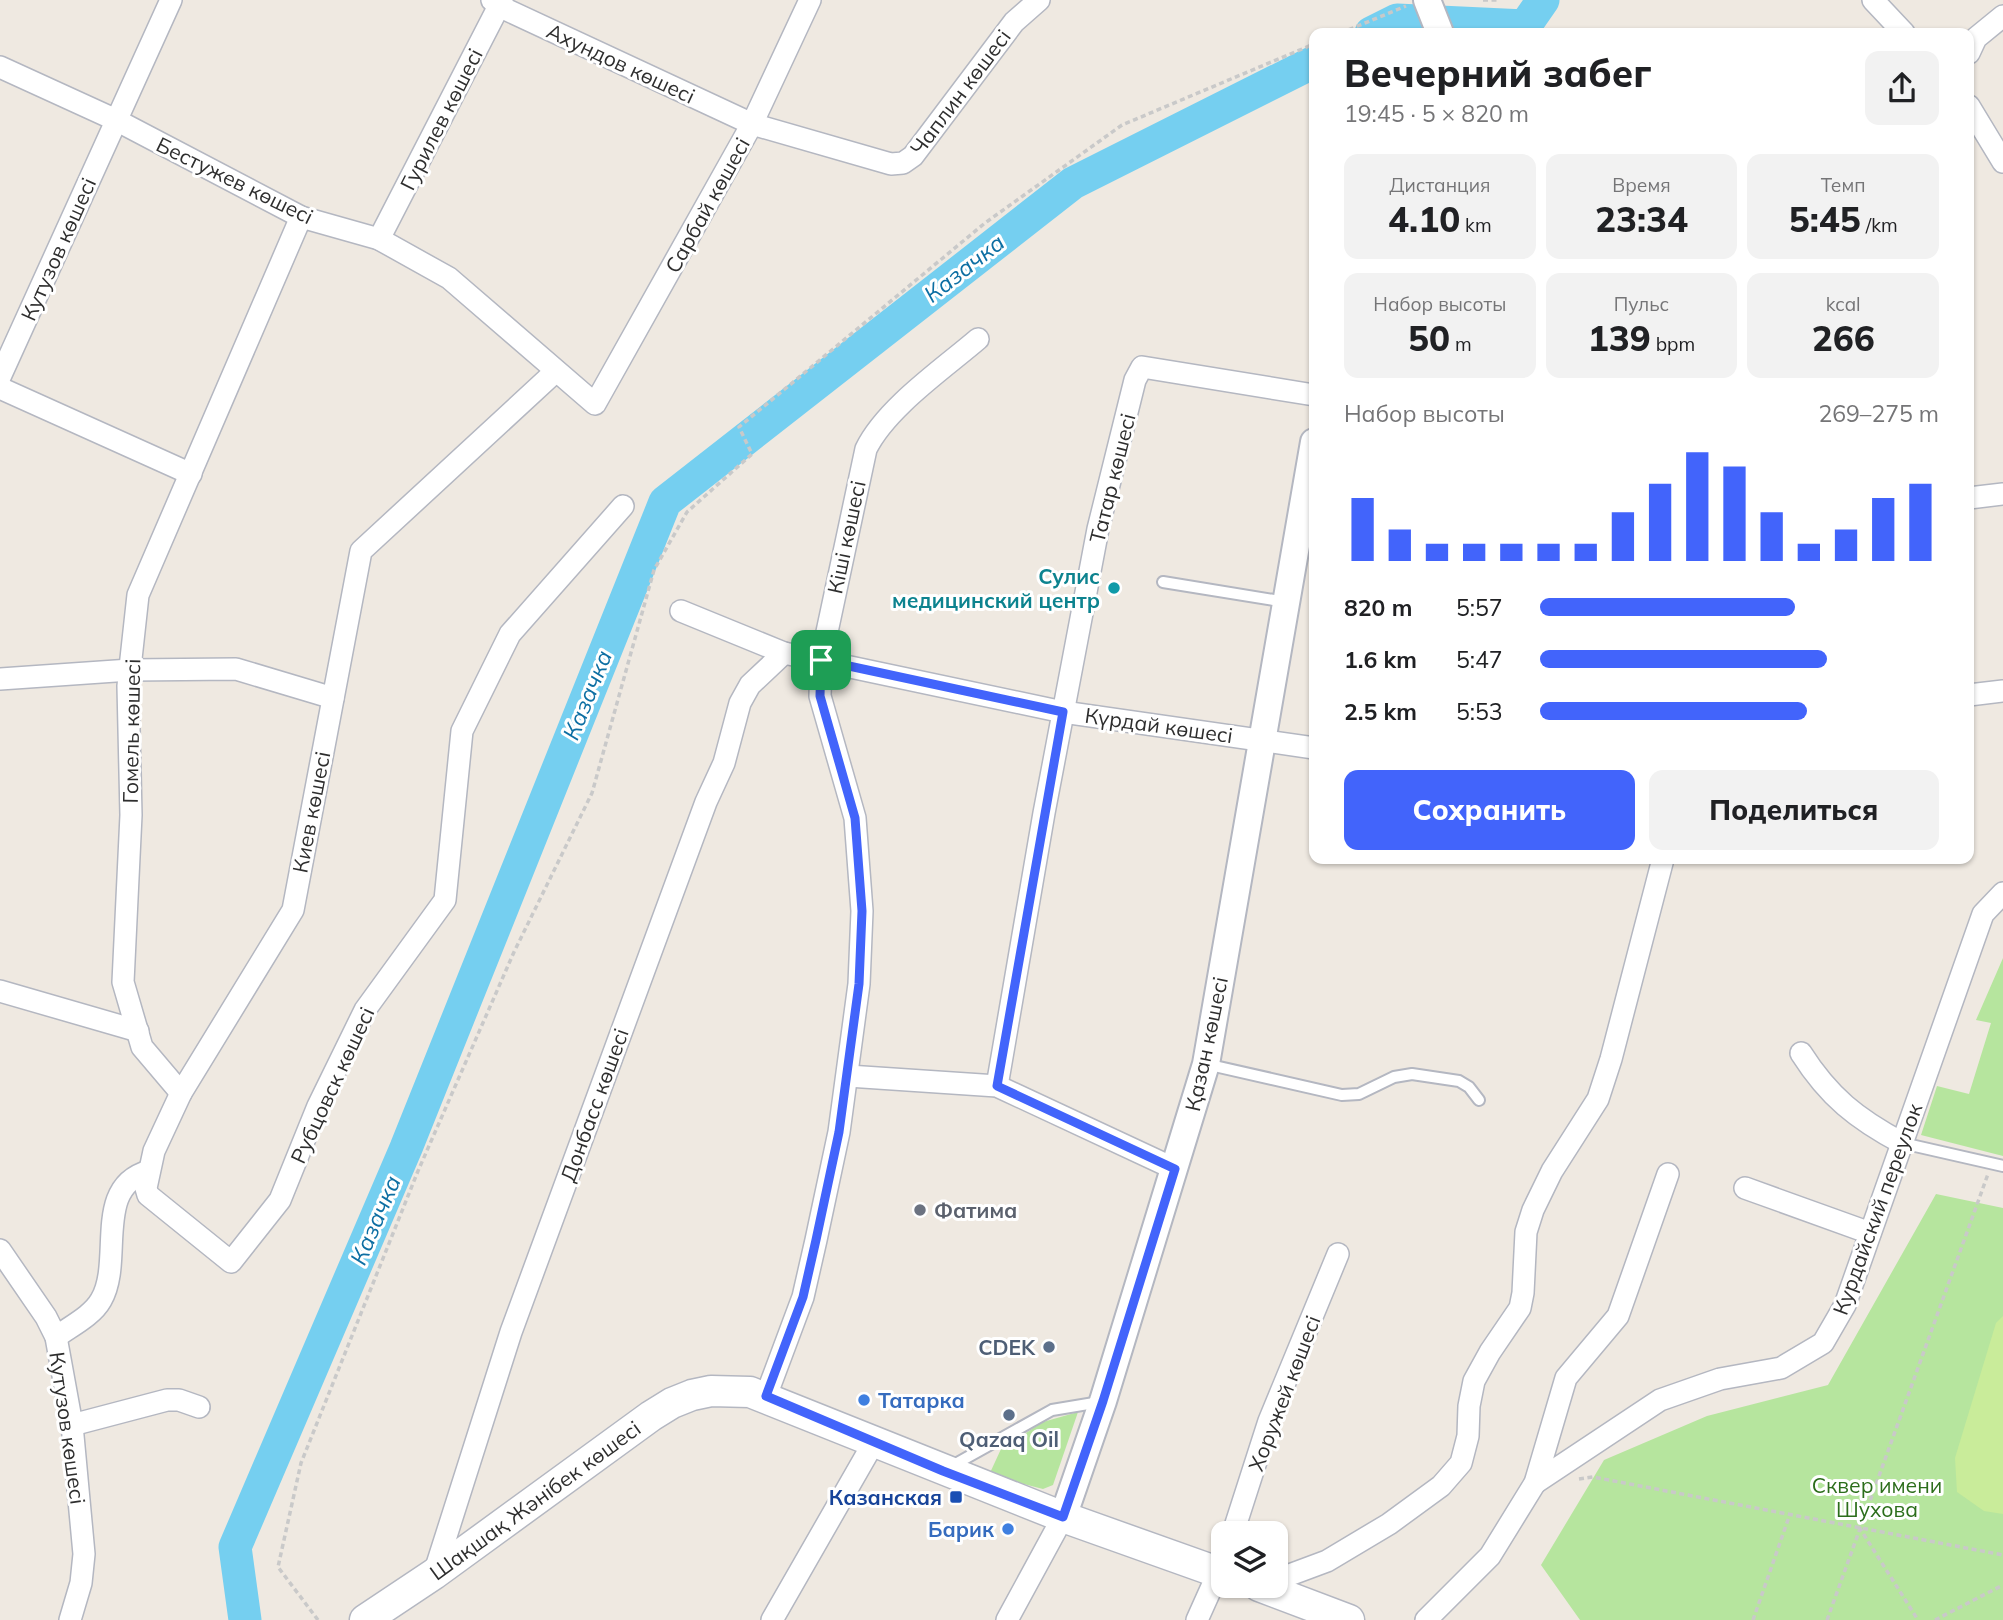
<!DOCTYPE html>
<html lang="ru">
<meta charset="utf-8">
<style>
body{margin:0;font-family:Mulish,sans-serif;background:#f2f2f2;color:#202124;height:100vh;display:flex;flex-direction:column;font-size:26px;white-space:nowrap}
*{box-sizing:border-box;margin:0}
p{font-size:23px;color:#757577}
.icon{flex:none;width:38px;height:38px;fill:none;stroke:currentColor;stroke-width:2;stroke-linecap:round;stroke-linejoin:round}
.map{position:relative;flex:1;overflow:hidden}
.sheet{position:absolute;left:1309px;top:28px;width:665px;height:836px;display:flex;flex-direction:column;background:#fff;border-radius:14px;box-shadow:0 2px 5px #0004}
.sheet>*{flex:none}
.buttons{position:absolute;left:1211px;top:1521px;display:grid;gap:14px}
.buttons a{display:grid;place-items:center;width:77px;height:77px;border-radius:14px;background:#fff;box-shadow:0 2px 5px #0004;font-size:35px}
.pin{position:absolute;display:grid;place-items:center;width:60px;height:60px;color:#fff;margin:-30px;border-radius:14px;box-shadow:0 4px 10px #0006}
.round{display:grid;place-items:center;flex:none;width:74px;height:74px;border-radius:14px;background:#f2f2f2}
.overview{display:flex;align-items:center;justify-content:space-between;height:119px;padding:0 35px}
h1{font-size:38px;font-weight:800;line-height:52px}
.stats{display:grid;grid-template-columns:repeat(3,1fr);gap:10px;height:119px;padding:7px 35px}
.stats div{display:grid;align-content:center;border-radius:14px;background:#f2f2f2;text-align:center}
.stats b{font-size:35px;font-weight:800}
.stats small{font-size:19px;font-weight:400}
.stats p{font-size:19px}
.chart{height:196px;padding:14px 35px}
.chart p{display:flex;justify-content:space-between}
.chart svg{width:100%;height:126px;margin-top:7px;stroke:#4264fb;stroke-width:6}
.button{display:flex;gap:14px;margin-top:auto;padding:14px 35px}
.button a{flex:1;height:80px;border-radius:14px;background:#4264fb;color:#fff;font-size:28px;font-weight:800;line-height:80px;text-align:center}
.button a+a{background:#f2f2f2;color:#202124}
ul{padding:0 35px;list-style:none;font-size:23px}
li{display:grid;grid-template-columns:112px 84px 1fr;align-items:center;height:52px}
li i{height:18px;border-radius:9px;background:#4264fb}
.map>svg:first-child{display:block}
</style>
<div class="map">
<svg width="2003" height="1620" viewBox="0 0 2003 1620">
<rect width="100%" height="100%" fill="#efe9e1"/>
<g fill="#b6e59e">
<polygon points="2003,958 2003,1156 1921,1135 1937,1086 1969,1094 1991,1023 1976,1020"/>
<polygon points="1936,1194 2003,1208 2003,1620 1580,1620 1541,1565 1604,1460 1707,1416 1828,1385"/>
<polygon points="1078,1412 1053,1485 1043,1489 989,1475 1001,1449 1043,1422"/>
</g>
<polygon fill="#c9ec9a" points="2003,1316 2003,1514 1984,1511 1957,1492 1955,1458 1996,1323"/>
<g fill="none" stroke-linecap="round" stroke-linejoin="round">
<g stroke="#75cff0" stroke-width="33">
<polyline points="1371,33 1397,20 1525,26 1543,0"/>
<polyline points="245,1620 235,1547 406,1148 665,502 1073,183 1314,62"/>
</g>
<defs>
<g id="service">
<polyline points="1163,582 1286,602"/>
<polyline points="1206,1064 1342,1095 1359,1094 1394,1077 1412,1074 1459,1081 1469,1087 1479,1100"/>
<polyline points="1902,1143 2003,1166"/>
<polyline points="950,1467 1052,1410 1100,1402"/>
</g>
<g id="minor">
<polyline points="492,0 505,9 752,124 891,164 903,163 913,156 1014,22 1039,0"/>
<polyline points="1873,0 1904,33"/>
<polyline points="1969,53 1976,38 2003,16"/>
<polyline points="0,67 116,120 301,217 379,239 449,278 595,404 752,124 810,0"/>
<polyline points="1969,106 2003,162"/>
<polyline points="379,239 502,0"/>
<polyline points="556,371 361,551 293,910 181,1093 154,1151 146,1188 148,1195 231,1262 280,1200 318,1106 365,1010 445,900 462,731 510,634 623,506"/>
<polyline points="0,377 171,0"/>
<polyline points="0,388 191,474"/>
<polyline points="1969,498 2003,494"/>
<polyline points="681,611 784,653 1063,712 1314,748"/>
<polyline points="0,679 130,670 236,669 333,698"/>
<polyline points="1969,695 2003,691"/>
<polyline points="0,991 138,1031"/>
<path d="M1801,1053C1829,1097 1857,1119 1902,1143"/>
<polyline points="848,1076 997,1086 1175,1169"/>
<polyline points="997,1086 1044,813 1098,529 1135,380 1142,367 1314,395"/>
<polyline points="181,1093 142,1047 123,982 131,815 128,686 138,595 301,217"/>
<polyline points="1745,1188 1870,1233"/>
<polyline points="0,1250 46,1317 56,1337 72,1425 84,1554 81,1583 70,1620"/>
<path d="M56,1337C71,1326 92,1316 101,1300C124,1261 92,1187 149,1171"/>
<path d="M766,1396L803,1297L816,1240L839,1132L859,984L862,911L855,818L820,696L821,660L866,449C886,408 943,369 978,339"/>
<polyline points="72,1425 167,1400 179,1400 199,1407"/>
<polyline points="1535,1483 1660,1400 1720,1379 1781,1368 1823,1343 1845,1305 1983,914 2003,893"/>
<polyline points="1233,1533 1269,1421 1338,1254"/>
<polyline points="434,1574 511,1332 706,802 724,763 740,703 750,685 784,653"/>
<polyline points="1276,1580 1327,1561 1389,1524 1441,1486 1461,1463 1468,1436 1469,1406 1474,1381 1490,1352 1520,1308 1523,1293 1526,1232 1533,1210 1552,1171 1598,1099 1611,1059 1663,859"/>
<polyline points="772,1620 874,1442"/>
<polyline points="1007,1620 1063,1517"/>
<polyline points="1197,1620 1223,1562"/>
<polyline points="1426,1620 1490,1556 1535,1483 1566,1378 1618,1316 1668,1174"/>
</g>
<g id="tertiary">
<polyline points="1427,0 1440,33"/>
<polyline points="1063,1517 1103,1401 1206,1064 1314,442"/>
</g>
<g id="secondary">
<polyline points="1259,1586 1349,1620"/>
<polyline points="365,1620 434,1574 651,1416 672,1403 692,1395 711,1391 750,1392 1063,1517 1223,1574"/>
</g>
</defs>
<use href="#service" stroke="#b4b7c1" stroke-width="14"/>
<use href="#minor" stroke="#b4b7c1" stroke-width="24"/>
<use href="#tertiary" stroke="#b4b7c1" stroke-width="30"/>
<use href="#secondary" stroke="#b4b7c1" stroke-width="33"/>
<g stroke="#c9c9c9" stroke-width="3.5" stroke-dasharray="5 3.5" stroke-linecap="butt">
<polyline points="1483,0 1500,0"/>
<polyline points="1341,33 1406,6"/>
<polyline points="1579,1479 1593,1477 2003,1555"/>
<polyline points="1859,1527 1918,1620"/>
<polyline points="318,1620 278,1567 301,1463 418,1171 514,952 592,793 654,570 687,512 752,454 739,427 985,223 1122,125 1314,44"/>
<polyline points="1753,1620 1790,1514"/>
<polyline points="1827,1620 1988,1174"/>
<polyline points="1935,1620 2003,1585"/>
</g>
<use href="#service" stroke="#fff" stroke-width="10"/>
<use href="#minor" stroke="#fff" stroke-width="21"/>
<use href="#tertiary" stroke="#fff" stroke-width="26"/>
<use href="#secondary" stroke="#fff" stroke-width="30"/>
</g>
<g fill="none" stroke-linecap="round" stroke-linejoin="round">
<defs>
<polygon id="route" points="821,660 1063,712 997,1086 1175,1169 1103,1401 1063,1517 943,1471 766,1396 803,1297 816,1240 839,1132 859,984 862,911 855,818 820,696"/>
</defs>
<use href="#route" stroke="#fff" stroke-width="14"/>
<use href="#route" stroke="#4264fb" stroke-width="9"/>
</g>
<circle fill="#0f9aa8" stroke="#fff" stroke-width="2.5" cx="1114" cy="588" r="7"/>
<circle fill="#6b7280" stroke="#fff" stroke-width="2.5" cx="920" cy="1210" r="7"/>
<g fill="#5c6f8a" stroke="#fff" stroke-width="2.5">
<circle cx="1049" cy="1347" r="7"/>
<circle cx="1009" cy="1415" r="7"/>
</g>
<g fill="#3f7fe0" stroke="#fff" stroke-width="2.5">
<circle cx="864" cy="1400" r="7"/>
<circle cx="1008" cy="1529" r="7"/>
</g>
<rect fill="#1a4fb4" stroke="#fff" stroke-width="2.5" x="949" y="1490" width="14" height="14" rx="3.5"/>
<g text-anchor="middle" dominant-baseline="central" stroke-width="6" stroke-linejoin="round" paint-order="stroke">
<g font-size="21" fill="#2e2e2e" stroke="#fff">
<text transform="translate(621 63) rotate(25)">Ахундов көшесі</text>
<text transform="translate(960 92) rotate(-53)">Чаплин көшесі</text>
<text transform="translate(441 119) rotate(-63)">Гурилев көшесі</text>
<text transform="translate(235 180) rotate(26)">Бестужев көшесі</text>
<text transform="translate(707 205) rotate(-61)">Сарбай көшесі</text>
<text transform="translate(58 249) rotate(-66)">Кутузов көшесі</text>
<text transform="translate(1112 478) rotate(-76)">Татар көшесі</text>
<text transform="translate(846 537) rotate(-78)">Кіші көшесі</text>
<text transform="translate(1159 725) rotate(8)">Күрдай көшесі</text>
<text transform="translate(131 731) rotate(-89)">Гомель көшесі</text>
<text transform="translate(311 812) rotate(-79)">Киев көшесі</text>
<text transform="translate(1206 1044) rotate(-78)">Қазан көшесі</text>
<text transform="translate(332 1085) rotate(-65)">Рубцовск көшесі</text>
<text transform="translate(594 1105) rotate(-70)">Донбасс көшесі</text>
<text transform="translate(1877 1209) rotate(-70)">Курдайский переулок</text>
<text transform="translate(1284 1393) rotate(-69)">Хоружей көшесі</text>
<text transform="translate(68 1428) rotate(82)">Кутузов көшесі</text>
<text transform="translate(535 1500) rotate(-36)">Шақшақ Жәнібек көшесі</text>
</g>
<g font-size="21" font-weight="bold" fill="#0d838f" stroke="#fff" text-anchor="end">
<text x="1100" y="576">Сулис<tspan x="1100" dy="24">медицинский центр</tspan></text>
</g>
<g font-size="21" font-weight="bold" fill="#5b616d" stroke="#fff" text-anchor="start">
<text x="934" y="1210">Фатима</text>
</g>
<g font-size="21" font-weight="bold" fill="#4e5e75" stroke="#fff" text-anchor="end">
<text x="1035" y="1347">CDEK</text>
<text x="1009" y="1439" text-anchor="middle">Qazaq Oil</text>
</g>
<g font-size="21" font-weight="bold" fill="#366cbe" stroke="#fff" text-anchor="start">
<text x="878" y="1400">Татарка</text>
<text x="994" y="1529" text-anchor="end">Барик</text>
</g>
<g font-size="21" fill="#2c6e1b" stroke="#fff">
<text x="1877" y="1485">Сквер имени<tspan x="1877" dy="24">Шухова</tspan></text>
</g>
<g font-size="21" font-weight="bold" fill="#164399" stroke="#fff" text-anchor="end">
<text x="942" y="1497">Казанская</text>
</g>
<g font-size="23" font-style="italic" fill="#0d6fa3" stroke="#fff">
<text transform="translate(964 268) rotate(-38)">Казачка</text>
<text transform="translate(587 695) rotate(-68)">Казачка</text>
<text transform="translate(375 1220) rotate(-67)">Казачка</text>
</g>
</g>
</svg>
<div class="buttons">
<a><svg class="icon" aria-label="layers" viewBox="0 0 24 24"><path d="M12 4l9 5-9 5-9-5zM3 14l9 5 9-5"/></svg></a>
</div>
<div class="pin" style="left:821px;top:660px;background:#1e9e55"><svg class="icon" aria-label="arrive" viewBox="0 0 24 24"><path d="M6 21V4h12l-3 4 3 4H6"/></svg></div>
<section class="sheet">
<div class="overview"><div><h1>Вечерний забег</h1><p>19:45 · 5 × 820 m</p></div><a class="round"><svg class="icon" aria-label="share" viewBox="0 0 24 24"><path d="M12 15V3M7 8l5-5 5 5M5 13v7h14v-7"/></svg></a></div>
<div class="stats">
<div><p>Дистанция</p><b>4.10<small> km</small></b></div>
<div><p>Время</p><b>23:34</b></div>
<div><p>Темп</p><b>5:45<small> /km</small></b></div>
</div>
<div class="stats">
<div><p>Набор высоты</p><b>50<small> m</small></b></div>
<div><p>Пульс</p><b>139<small> bpm</small></b></div>
<div><p>kcal</p><b>266</b></div>
</div>
<div class="chart"><p><span>Набор высоты</span>269–275 m</p>
<svg viewBox="0 0 160 44" preserveAspectRatio="none"><path d="M5 44V22M15 44V33M25 44V38M35 44V38M45 44V38M55 44V38M65 44V38M75 44V27M85 44V17M95 44V6M105 44V11M115 44V27M125 44V38M135 44V33M145 44V22M155 44V17"/></svg>
</div>
<ul>
<li><b>820 m</b>5:57<i style="width:64%"></i></li>
<li><b>1.6 km</b>5:47<i style="width:72%"></i></li>
<li><b>2.5 km</b>5:53<i style="width:67%"></i></li>
</ul>
<div class="button"><a>Сохранить</a><a>Поделиться</a></div>
</section>
</div>
